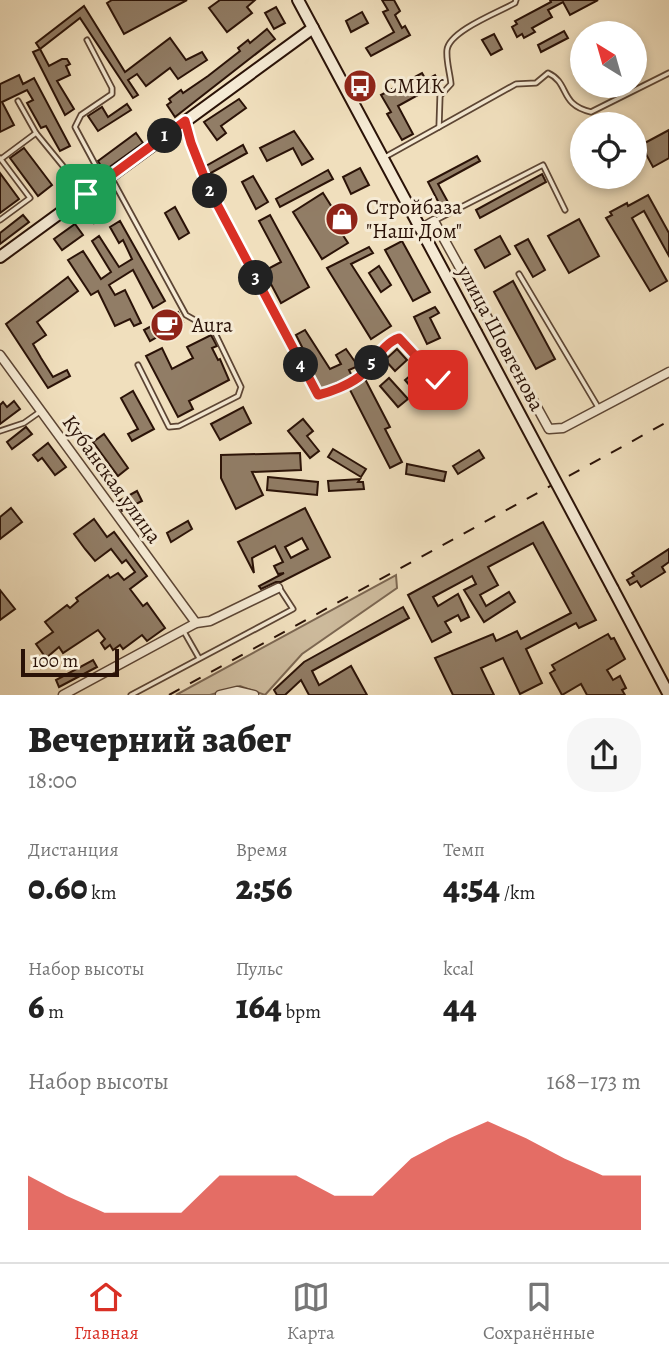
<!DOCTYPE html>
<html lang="ru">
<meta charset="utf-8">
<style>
body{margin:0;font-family:Alegreya,serif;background:#f6f6f6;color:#222;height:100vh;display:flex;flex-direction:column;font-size:26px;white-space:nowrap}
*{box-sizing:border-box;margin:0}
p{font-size:23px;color:#767676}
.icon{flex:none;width:38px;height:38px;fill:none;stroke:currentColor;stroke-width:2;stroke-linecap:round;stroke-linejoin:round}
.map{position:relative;height:695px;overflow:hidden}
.details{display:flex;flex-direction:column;background:#fff;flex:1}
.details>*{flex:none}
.needle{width:46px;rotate:323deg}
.controls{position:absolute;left:570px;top:21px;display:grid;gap:14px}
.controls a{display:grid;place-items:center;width:77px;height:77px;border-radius:50%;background:#fff;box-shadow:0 4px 10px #0003;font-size:35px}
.scale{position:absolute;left:21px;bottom:18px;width:98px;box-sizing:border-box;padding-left:7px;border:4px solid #2a1207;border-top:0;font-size:19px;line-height:24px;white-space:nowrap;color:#2a1207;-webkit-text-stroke:5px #f5ead4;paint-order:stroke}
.pin{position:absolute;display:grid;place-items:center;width:60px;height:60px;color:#fff;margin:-30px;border-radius:14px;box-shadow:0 4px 10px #0006}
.km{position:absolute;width:35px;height:35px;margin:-18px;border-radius:50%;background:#222;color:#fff;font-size:19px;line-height:35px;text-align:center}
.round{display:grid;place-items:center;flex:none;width:74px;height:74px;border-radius:28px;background:#f6f6f6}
.overview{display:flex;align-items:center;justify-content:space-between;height:119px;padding:0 28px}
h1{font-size:38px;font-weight:800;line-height:52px}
.stats{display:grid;grid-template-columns:repeat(3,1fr);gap:10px;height:119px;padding:7px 28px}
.stats div{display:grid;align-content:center}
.stats b{font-size:35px;font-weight:800}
.stats small{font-size:19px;font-weight:400}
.stats p{font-size:19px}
.chart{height:196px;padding:14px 28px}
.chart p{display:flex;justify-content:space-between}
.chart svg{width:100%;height:126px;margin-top:7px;fill:#d93025;opacity:.7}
.menu{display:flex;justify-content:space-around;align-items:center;height:98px;border-top:2px solid #e0e0e0;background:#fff;font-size:19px;color:#767676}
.menu a{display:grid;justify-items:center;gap:4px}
.menu .selected{color:#d93025}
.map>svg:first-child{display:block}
</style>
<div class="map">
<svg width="669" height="695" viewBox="0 0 669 695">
<rect width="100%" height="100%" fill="#f0dfbd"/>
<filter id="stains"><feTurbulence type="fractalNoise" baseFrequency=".00286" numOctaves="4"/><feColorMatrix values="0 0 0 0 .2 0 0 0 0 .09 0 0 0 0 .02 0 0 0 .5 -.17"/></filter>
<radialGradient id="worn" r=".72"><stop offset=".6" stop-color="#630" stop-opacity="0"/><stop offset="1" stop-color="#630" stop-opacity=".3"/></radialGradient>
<polygon fill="#cebc9e" stroke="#7c6752" stroke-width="2" points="396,575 397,588 302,654 265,695 240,686 210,695 176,695"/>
<g fill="#917d66" stroke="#2a1207" stroke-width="2" fill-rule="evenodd">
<polygon points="112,0 187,0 124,34 107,3"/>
<polygon points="220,0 255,0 247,7 252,13 227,32 209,8"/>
<polygon points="382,0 394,0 400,11 395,15 402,28 405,26 410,35 371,56 366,48 394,32 383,12 388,10"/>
<polygon points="550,0 598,0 570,15 563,2 548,10 552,17 532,28 535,32 524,38 522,34 517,37 512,27 517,24 515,21 551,2"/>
<polygon points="84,6 125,72 170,38 186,60 202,52 207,60 178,79 170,68 146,86 137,74 128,80 138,95 133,98 80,18 40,49 36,43"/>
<polygon points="276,7 285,23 274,29 265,13"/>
<polygon points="362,12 368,23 351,32 346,21"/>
<polygon points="267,29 275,39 175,117 167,105 171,102 169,99 181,90 183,93 208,76 240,51 238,48 248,40 250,43"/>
<polygon points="564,31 568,38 541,52 538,45"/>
<polygon points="494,34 502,49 491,55 482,40"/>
<polygon points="40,49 49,66 62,59 67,59 70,64 66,66 70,75 57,81 74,109 65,115 33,52"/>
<polygon points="422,73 426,80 435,75 440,83 398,106 413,134 402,140 387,114 391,112 381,95"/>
<polygon points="19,75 23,84 34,78 70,146 60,151 46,126 41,128 27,103 33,100 27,90 2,102 14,125 0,132 0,84"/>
<polygon points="239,99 246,108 221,126 226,133 217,140 204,122"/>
<polygon points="127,104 131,110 98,131 88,116 102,107 108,117"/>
<polygon points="669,130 669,158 653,167 641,145"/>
<polygon points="294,131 313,159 302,165 293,148 267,161 260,148"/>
<polygon points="136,133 143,143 104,171 98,161"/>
<polygon points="243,145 247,153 209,174 206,166"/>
<polygon points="24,148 52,185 38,196 10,158"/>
<polygon points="477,156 480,161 438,184 449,204 442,209 428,182"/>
<polygon points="360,168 369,185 351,194 343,177"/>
<polygon points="328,170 333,179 280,207 276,199"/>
<polygon points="0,173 19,199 0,213"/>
<polygon points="542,174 546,182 480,218 476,210"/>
<polygon points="253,176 268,202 256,209 242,182"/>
<polygon points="323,193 340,220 335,223 348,243 322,259 293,212"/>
<polygon points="648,195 669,233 669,256 644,211 632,218 667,281 650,291 606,218 612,215 610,212 627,203 628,206"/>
<polygon points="106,197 114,209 94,223 86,212"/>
<polygon points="175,207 189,233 179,239 165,213"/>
<polygon points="23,215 29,222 0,244 0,233"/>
<polygon points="270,215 309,287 281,303 264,271 281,262 259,221"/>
<polygon points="579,219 599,256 569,273 548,236"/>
<polygon points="120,221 165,301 153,308 133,270 109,285 115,295 125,290 141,323 134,326 130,319 115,326 98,291 91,295 68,260 83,251 101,279 111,272 92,241 99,236 119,267 132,259 123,240 119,243 110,227"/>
<polygon points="75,224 83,235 62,250 54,239"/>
<polygon points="500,236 510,254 485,268 475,250"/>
<polygon points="528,239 545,270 533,277 515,246"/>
<polygon points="402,241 430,292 413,301 385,250"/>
<polygon points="369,247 373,253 351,264 391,326 371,339 327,268"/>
<polygon points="379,266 391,285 381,292 369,273"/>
<polygon points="68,277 78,291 37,322 46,335 33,344 41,358 53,377 67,370 70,376 48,388 6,324"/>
<polygon points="513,281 555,359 536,369 494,292"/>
<polygon points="435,307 439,313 430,318 440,338 427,344 414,317"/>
<polygon points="178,312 183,322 150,341 144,330"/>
<polygon points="305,330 330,369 341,364 336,355 346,349 358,366 349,370 352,376 320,390 302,355 305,353 296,335"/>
<polygon points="211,335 217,346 212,348 218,360 220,359 229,380 189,401 193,409 178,417 146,356 162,348 172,369 193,358 187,347"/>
<polygon points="397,349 407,360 395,371 385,360"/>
<polygon points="417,370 441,398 429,408 405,380"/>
<polygon points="389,378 408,399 398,407 380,386"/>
<polygon points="365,379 390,427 385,429 402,462 390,468 349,388"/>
<polygon points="133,391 154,429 132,441 128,434 138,429 121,398"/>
<polygon points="14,401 20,409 0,424 0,405 3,402 7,407"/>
<polygon points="243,407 251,423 220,440 211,424"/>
<polygon points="303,419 313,431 307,436 319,451 310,458 288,431"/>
<polygon points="26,427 32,434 12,449 7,442"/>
<polygon points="104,434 128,468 118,476 93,442"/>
<polygon points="48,443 66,467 55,475 42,458 38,461 33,455"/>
<polygon points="333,449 366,469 361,477 328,457"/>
<polygon points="479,450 484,458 458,474 453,466"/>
<polygon points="300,453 301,470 252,472 263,495 236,509 221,478 221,455"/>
<polygon points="407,464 446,472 444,481 406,474"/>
<polygon points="268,477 318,482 317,495 267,490"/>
<polygon points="360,479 358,482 363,482 364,489 329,491 328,481"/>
<polygon points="137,491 142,501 122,511 117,502"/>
<polygon points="11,508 22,522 0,539 0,517"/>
<path d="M305,508L330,557L281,582H276L261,589L259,586L284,573L278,574L274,566L283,562L275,546L252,558L254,573L238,542ZM302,538L308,549L291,558L285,547Z"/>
<polygon points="94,519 107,537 114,532 147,576 130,589 143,606 147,603 165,628 147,641 142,635 123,649 120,645 113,650 110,645 105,649 101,643 105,639 98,630 63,653 59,647 46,658 36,644 53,632 45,622 67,605 70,608 78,601 76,598 108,575 110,578 118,573 124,580 135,572 126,560 122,563 111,549 95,561 85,549 74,534"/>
<polygon points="188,521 192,529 171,542 167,533"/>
<polygon points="543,522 596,620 579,628 576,623 526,649 542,683 520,694 503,658 481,668 494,695 453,695 435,658 493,634 496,641 517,631 521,639 571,613 533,543 488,567 498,585 480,595 486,606 509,592 515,602 484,622 464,590 476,584 472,576 433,597 438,606 458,594 469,617 461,621 458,615 445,622 451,632 432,642 408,595"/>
<polygon points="669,549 669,562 662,567 665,572 641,587 637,581 630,585 627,580 634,576 632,573"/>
<polygon points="0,590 15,609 0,620"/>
<polygon points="403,607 409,618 312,671 319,685 351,666 367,695 309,695 301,680 285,695 277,695 274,690 304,662"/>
<polygon points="608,634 611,639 614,638 625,659 607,670 613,680 620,676 626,688 622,690 625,695 587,695 581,684 562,695 550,673 555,670 552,665"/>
<polygon points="93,660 97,667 59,687 56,680"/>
</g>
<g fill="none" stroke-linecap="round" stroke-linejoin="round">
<defs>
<g id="lane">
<polyline points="87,40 112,88 112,94 81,115 75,127 103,179"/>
<polyline points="18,101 36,133 85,193"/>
<path d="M186,123L209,189L318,395C331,392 348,385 359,377C374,366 381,344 399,338L438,380"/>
<path d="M439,127L516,84L536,83L548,73C570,83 559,105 591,112L669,73"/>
<path d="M385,157L439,127L440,96L451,84C450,73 446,61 447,50C449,31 499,12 515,3L516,0"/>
<polyline points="0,158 30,198 0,220"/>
<polyline points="1,159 36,133"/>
<polyline points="112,179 186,315 214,331 241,387 238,396 179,426 169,427 138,365"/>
<polyline points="436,220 543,165 565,210"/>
<polyline points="519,274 598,407"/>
<polyline points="0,431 24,423 41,411"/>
<polyline points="183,630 199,658"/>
<polyline points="131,695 293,609 280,589"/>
</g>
<g id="street">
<polyline points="420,229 434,221 549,429 563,428 669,372"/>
<polyline points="0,355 196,623"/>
<polyline points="63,695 196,623 210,621 278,588"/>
<polyline points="220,695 237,691 254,695"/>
</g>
<g id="secondary">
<polyline points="298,0 476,332"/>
<polyline points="0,257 313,28"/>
<polyline points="613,589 669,695"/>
</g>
</defs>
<use href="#lane" stroke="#5c4534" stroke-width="7"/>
<use href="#street" stroke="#5c4534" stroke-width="11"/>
<use href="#secondary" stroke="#2a1207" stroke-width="14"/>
<use href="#lane" stroke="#f5ead4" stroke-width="3.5"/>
<use href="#street" stroke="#f5ead4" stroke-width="8"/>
<use href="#secondary" stroke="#f5ead4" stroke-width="10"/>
<polyline stroke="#2a1207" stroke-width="2" stroke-dasharray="12 12" stroke-linecap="butt" points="169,695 669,421"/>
<defs>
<polyline id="secondary-bridge" points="476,332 613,589"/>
</defs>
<use href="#secondary-bridge" stroke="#2a1207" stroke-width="14" stroke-linecap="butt"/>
<use href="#secondary-bridge" stroke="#f5ead4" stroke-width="10"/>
</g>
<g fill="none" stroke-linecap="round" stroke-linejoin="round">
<defs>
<path id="route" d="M86,194L185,121L191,143L209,189L318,395C331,392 348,385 359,377C374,366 381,344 399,338L438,380"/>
</defs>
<use href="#route" stroke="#fff" stroke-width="14"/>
<use href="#route" stroke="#d93025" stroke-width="9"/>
</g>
<defs>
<symbol id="bus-disc" viewBox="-11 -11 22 22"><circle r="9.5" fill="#8f2418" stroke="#f5ead4"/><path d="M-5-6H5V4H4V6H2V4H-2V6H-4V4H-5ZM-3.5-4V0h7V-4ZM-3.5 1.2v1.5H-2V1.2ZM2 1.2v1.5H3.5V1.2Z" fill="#fff"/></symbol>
<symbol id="shop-disc" viewBox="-11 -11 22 22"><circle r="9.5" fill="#8f2418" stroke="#f5ead4"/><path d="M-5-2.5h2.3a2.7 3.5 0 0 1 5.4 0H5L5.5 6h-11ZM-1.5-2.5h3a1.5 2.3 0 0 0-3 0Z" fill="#fff"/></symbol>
<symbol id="cafe-disc" viewBox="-11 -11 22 22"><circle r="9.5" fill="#8f2418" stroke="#f5ead4"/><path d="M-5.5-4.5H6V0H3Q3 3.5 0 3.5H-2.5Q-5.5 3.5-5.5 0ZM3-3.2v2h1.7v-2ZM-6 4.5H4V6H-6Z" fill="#fff"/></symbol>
</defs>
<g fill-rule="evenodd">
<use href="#bus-disc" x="341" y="67" width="38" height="38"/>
<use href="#shop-disc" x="323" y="200" width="38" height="38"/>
<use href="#cafe-disc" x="148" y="306" width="38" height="38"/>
</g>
<g text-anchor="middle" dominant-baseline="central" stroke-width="6" stroke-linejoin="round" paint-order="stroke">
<g font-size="21" fill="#2a1207" stroke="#f5ead4" text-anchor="start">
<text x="384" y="86">СМИК</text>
<text x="366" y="207">Стройбаза<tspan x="366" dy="24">"Наш Дом"</tspan></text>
<text x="192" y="325">Aura</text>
</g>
<g font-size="21" fill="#2a1207" stroke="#f5ead4">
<text transform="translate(501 338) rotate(62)">улица Шовгенова</text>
<text transform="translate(112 479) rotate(54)">Кубанская улица</text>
</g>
</g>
<rect width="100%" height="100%" filter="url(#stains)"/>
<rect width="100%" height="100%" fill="url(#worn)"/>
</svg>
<div class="controls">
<a><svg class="needle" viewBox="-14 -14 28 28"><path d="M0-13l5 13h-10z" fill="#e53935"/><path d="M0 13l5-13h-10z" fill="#767676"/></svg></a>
<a><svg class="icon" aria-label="locate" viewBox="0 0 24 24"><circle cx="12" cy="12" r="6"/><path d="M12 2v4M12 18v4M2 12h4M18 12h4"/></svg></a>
</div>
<div class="scale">100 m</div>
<div class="pin" style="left:86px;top:194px;background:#1e9e55"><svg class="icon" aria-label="arrive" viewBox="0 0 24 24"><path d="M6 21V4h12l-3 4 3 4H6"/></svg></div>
<div class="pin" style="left:438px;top:380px;background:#d93025"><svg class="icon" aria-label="check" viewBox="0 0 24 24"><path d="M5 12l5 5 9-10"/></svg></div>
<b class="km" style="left:165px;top:136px">1</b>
<b class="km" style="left:210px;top:191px">2</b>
<b class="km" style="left:256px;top:278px">3</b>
<b class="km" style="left:301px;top:365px">4</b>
<b class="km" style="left:372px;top:363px">5</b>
</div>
<section class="details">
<div class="overview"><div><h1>Вечерний забег</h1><p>18:00</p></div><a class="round"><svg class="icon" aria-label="share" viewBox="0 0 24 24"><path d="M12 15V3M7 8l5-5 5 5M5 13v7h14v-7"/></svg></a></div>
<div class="stats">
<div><p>Дистанция</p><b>0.60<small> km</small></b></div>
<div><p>Время</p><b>2:56</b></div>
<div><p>Темп</p><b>4:54<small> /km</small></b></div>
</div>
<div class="stats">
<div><p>Набор высоты</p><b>6<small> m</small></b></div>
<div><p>Пульс</p><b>164<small> bpm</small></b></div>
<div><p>kcal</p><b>44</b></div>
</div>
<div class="chart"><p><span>Набор высоты</span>168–173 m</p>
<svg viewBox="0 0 160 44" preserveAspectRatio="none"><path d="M0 44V25L10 32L20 38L30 38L40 38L50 25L60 25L70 25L80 32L90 32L100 19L110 12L120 6L130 12L140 19L150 25L160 25V44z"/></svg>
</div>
</section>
<nav class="menu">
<a class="selected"><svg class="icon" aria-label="home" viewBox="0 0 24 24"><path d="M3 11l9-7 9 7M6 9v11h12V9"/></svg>Главная</a>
<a><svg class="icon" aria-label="map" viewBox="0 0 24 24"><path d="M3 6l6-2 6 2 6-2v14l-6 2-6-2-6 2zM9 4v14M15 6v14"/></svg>Карта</a>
<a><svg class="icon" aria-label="saved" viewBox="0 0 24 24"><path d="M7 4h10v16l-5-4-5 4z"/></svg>Сохранённые</a>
</nav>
